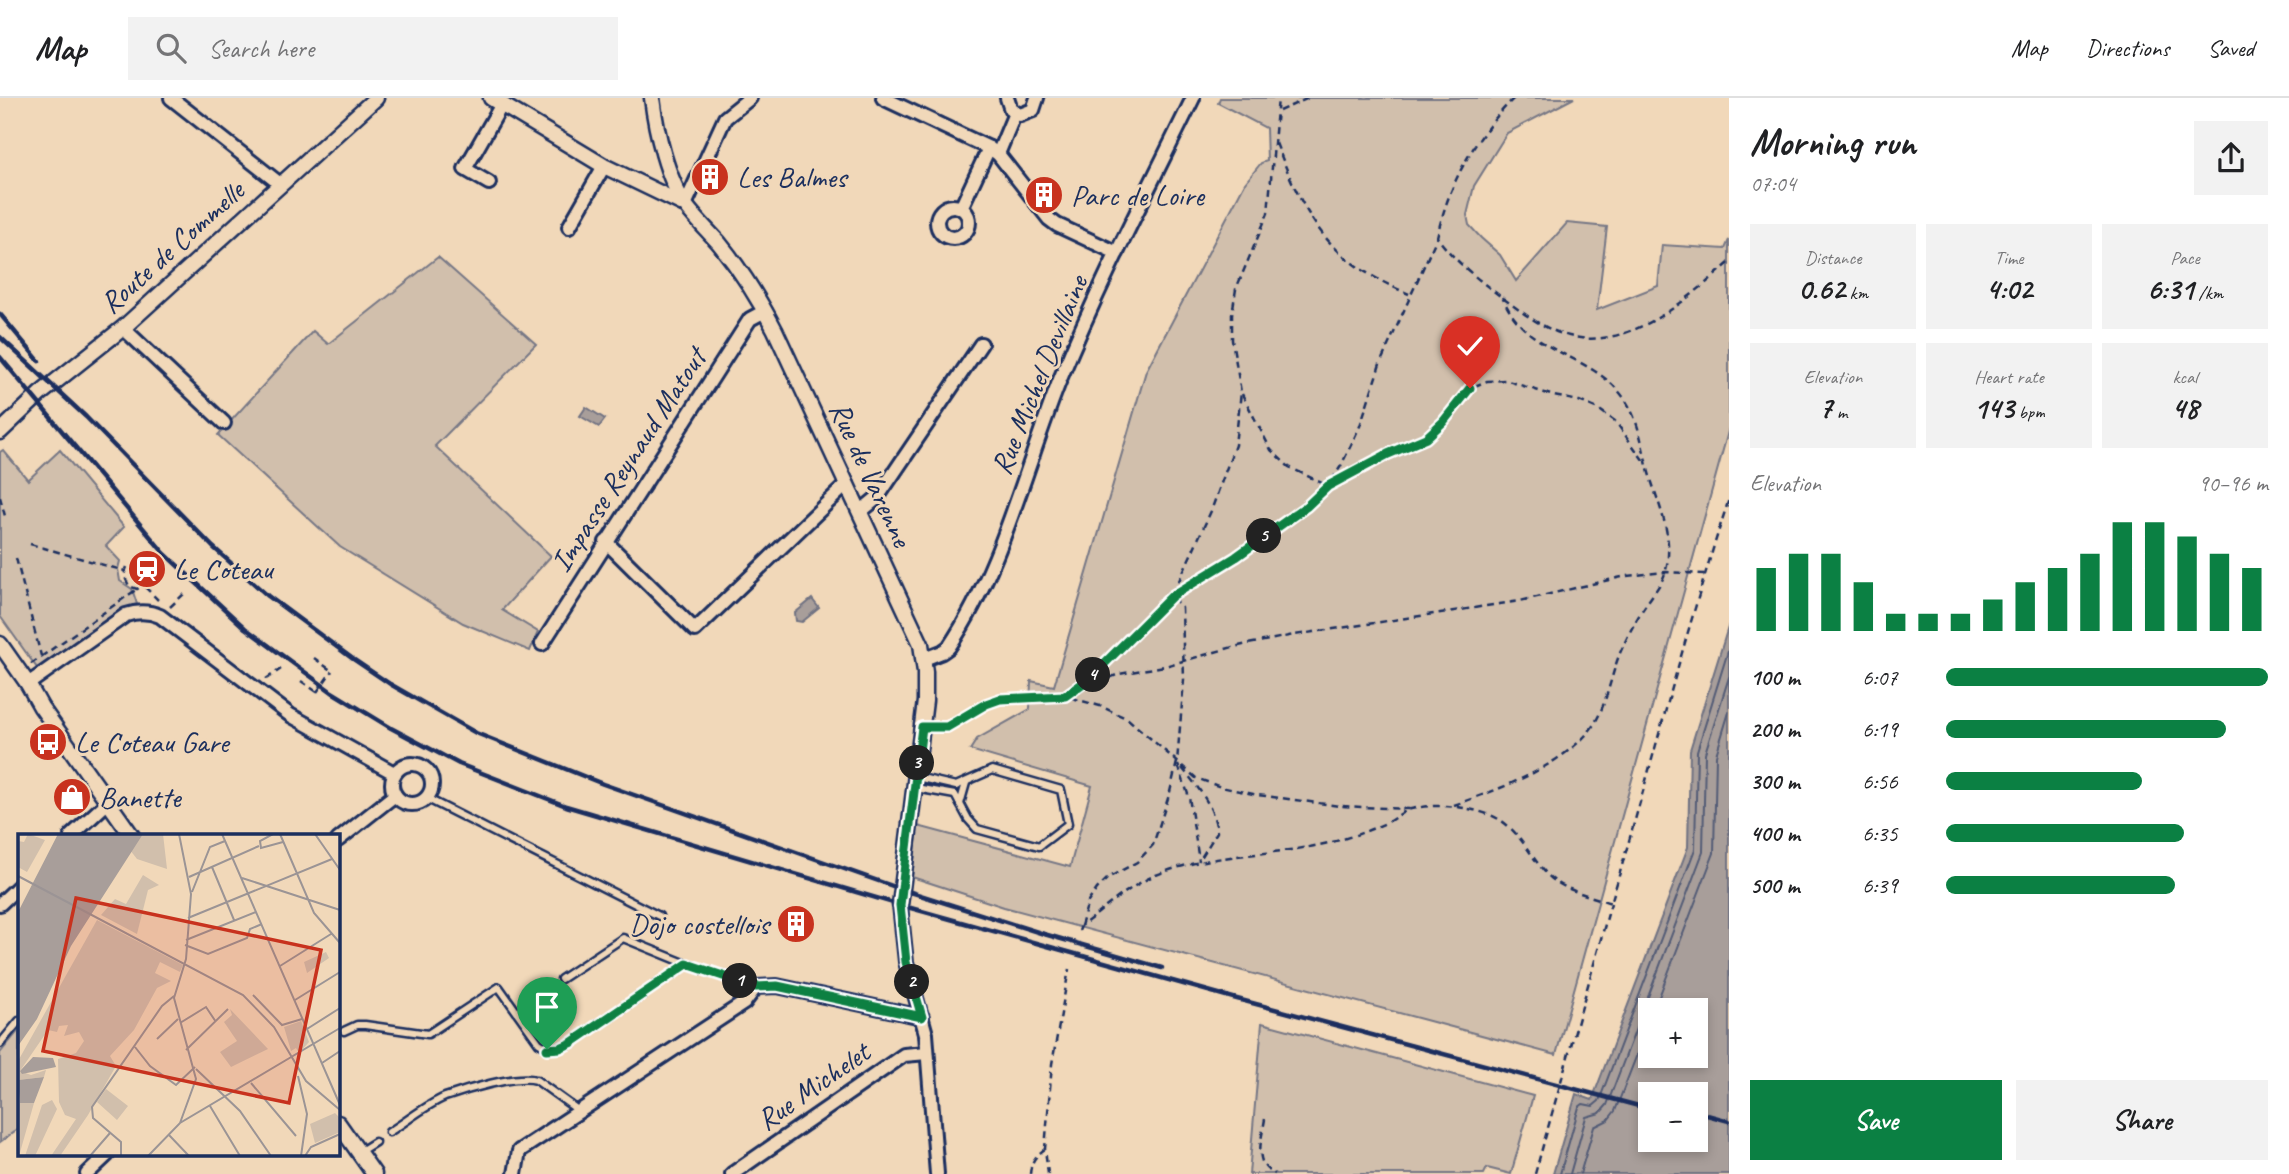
<!DOCTYPE html>
<meta charset="utf-8">
<style>
body{margin:0;font-family:Caveat,sans-serif;background:#f2f2f2;color:#202124;height:100vh;display:flex;flex-direction:column;font-size:26px;white-space:nowrap}
*{box-sizing:border-box;margin:0}
p{font-size:23px;color:#757577}
.icon{flex:none;width:38px;height:38px;fill:none;stroke:currentColor;stroke-width:2;stroke-linecap:round;stroke-linejoin:round}
.map{position:relative;flex:1;overflow:hidden}
.drawer{display:flex;flex-direction:column;background:#fff;width:560px}
.drawer>*{flex:none}
.fabs{position:absolute;left:1638px;top:900px;display:grid;gap:14px}
.fabs a{display:grid;place-items:center;width:70px;height:70px;border-radius:0px;background:#fff;box-shadow:0 4px 10px #0003;font-size:35px}
.pin{position:absolute;display:grid;place-items:center;width:60px;height:60px;color:#fff;margin:-72px -30px;border-radius:50% 50% 50% 0;rotate:-45deg;box-shadow:0 0 7px #0007}
.pin .icon{rotate:45deg}
.km{position:absolute;width:35px;height:35px;margin:-18px;border-radius:50%;background:#222;color:#fff;font-size:19px;line-height:35px;text-align:center}
.round{display:grid;place-items:center;flex:none;width:74px;height:74px;border-radius:0px;background:#f2f2f2}
.head{display:flex;align-items:center;justify-content:space-between;height:119px;padding:0 21px}
h1{font-size:38px;font-weight:700;line-height:52px}
.metrics{display:grid;grid-template-columns:repeat(3,1fr);gap:10px;height:119px;padding:7px 21px}
.metrics div{display:grid;align-content:center;border-radius:0px;background:#f2f2f2;text-align:center}
.metrics b{font-size:30px;font-weight:700}
.metrics small{font-size:19px;font-weight:400}
.metrics p{font-size:19px}
.chart{height:196px;padding:14px 21px}
.chart p{display:flex;justify-content:space-between}
.chart svg{width:100%;height:126px;margin-top:7px;stroke:#0b8043;stroke-width:6}
.primary-button{display:flex;gap:14px;margin-top:auto;padding:14px 21px}
.primary-button a{flex:1;height:80px;border-radius:0px;background:#0b8043;color:#fff;font-size:28px;font-weight:700;line-height:80px;text-align:center}
.primary-button a+a{background:#f2f2f2;color:#202124}
ul{padding:0 21px;list-style:none;font-size:23px}
li{display:grid;grid-template-columns:112px 84px 1fr;align-items:center;height:52px}
li i{height:18px;border-radius:9px;background:#0b8043}
header{display:flex;align-items:center;gap:42px;box-sizing:border-box;height:98px;padding:0 35px;background:#fff;border-bottom:2px solid #e0e0e0}
header strong{font-size:33px}
nav{display:flex;gap:38px;margin-inline-start:auto;font-size:24px}
.search{width:490px;height:63px;background:#f2f2f2;display:flex;align-items:center;gap:18px;box-sizing:border-box;padding:0 24px;border-radius:0px;color:#757577;font-size:26px}
main{display:flex;flex:1;min-height:0}
.map>svg:first-child{display:block}
</style>
<header>
<strong>Map</strong>
<div class="search"><svg class="icon" aria-label="search" viewBox="0 0 24 24"><circle cx="10" cy="10" r="6"/><path d="M15 15l6 6"/></svg>Search here</div>
<nav><a>Map</a><a>Directions</a><a>Saved</a></nav>
</header>
<main>
<div class="map">
<svg width="1729" height="1076" viewBox="0 0 1729 1076">
<rect width="100%" height="100%" fill="#f1d8b9"/>
<filter id="ink" filterUnits="userSpaceOnUse"><feTurbulence type="fractalNoise" baseFrequency=".0143" numOctaves="2"/><feDisplacementMap in="SourceGraphic" scale="14" xChannelSelector="R" yChannelSelector="G"/><feConvolveMatrix kernelMatrix="1 2 1 2 8 2 1 2 1" color-interpolation-filters="sRGB"/></filter>
<g filter="url(#ink)">
<g fill="#d1bfac" stroke="#767785" stroke-width="2">
<polygon points="1220,0 1574,0 1507,35 1474,88 1467,117 1469,127 1481,140 1500,157 1516,183 1567,125 1607,129 1597,212 1658,188 1662,147 1725,151 1729,142 1729,330 1556,957 1004,809 912,779 918,728 1070,769 1092,688 970,652 977,641 1030,611 1031,583 1054,588 1146,273 1245,85 1261,65 1267,63 1266,30 1218,5"/>
<polygon points="438,159 536,246 435,348 551,458 502,512 538,534 530,553 463,525 340,449 218,337 313,233 328,246"/>
<polygon points="3,352 28,382 60,352 124,429 106,448 120,463 118,471 120,483 132,491 137,506 122,511 37,570 0,518 0,354"/>
<polygon points="1262,925 1533,998 1511,1076 1487,1070 1484,1076 1249,1076"/>
<polygon points="19,932 19,1030 0,1044 0,955"/>
</g>
<g fill="#a89e9a" stroke="#707282" stroke-width="2" fill-rule="evenodd">
<polygon points="586,309 605,321 599,329 580,318"/>
<polygon points="812,501 819,510 802,524 796,523 795,515"/>
<path d="M1729,526V1076H1553L1576,996L1592,1002L1688,749L1690,652ZM1650,912H1696V957H1650ZM1650,996H1696V1041H1650Z"/>
</g>
<g fill="none" stroke-linecap="round" stroke-linejoin="round">
<g stroke="#535b76" stroke-width="2">
<polyline points="1654,912 1714,755 1716,657 1729,614"/>
<polyline points="1560,1076 1579,1009 1583,1006 1593,1008 1599,1003 1695,751 1697,653 1729,550"/>
<polyline points="1570,1076 1586,1019 1600,1015 1607,1007 1703,754 1705,655 1729,579"/>
<polyline points="1580,1076 1594,1029 1608,1022 1615,1013 1650,923"/>
</g>
<defs>
<g id="service">
<polyline points="916,690 955,697 968,721 977,731 1039,748 1068,726 1061,692 992,672 956,688 917,679"/>
<polyline points="426,700 659,818"/>
<polyline points="960,706 966,685"/>
<polyline points="561,881 623,840 687,866"/>
<path d="M344,933L357,927H365L428,936L499,889L539,945C551,953 558,951 571,945L687,866L756,889"/>
<polyline points="0,946 19,923"/>
<path d="M389,1034C407,1023 426,1007 445,999C465,992 517,976 536,982L579,1013"/>
<polyline points="359,1054 375,1044"/>
</g>
<g id="minor">
<polyline points="171,0 280,86"/>
<polyline points="883,0 989,50 998,56 1049,121 1057,127 1117,155"/>
<polyline points="1007,0 1011,12 1020,17 1033,12 1037,0"/>
<polyline points="998,56 1015,15"/>
<polyline points="489,85 465,71 502,6"/>
<polyline points="685,107 725,20 750,0"/>
<circle cx="953" cy="124" r="16"/>
<polyline points="961,110 989,50"/>
<polyline points="569,129 604,68"/>
<polyline points="123,230 224,325"/>
<polyline points="860,414 877,400 981,246"/>
<polyline points="606,444 695,532 847,386"/>
<polyline points="542,546 750,221 765,213"/>
<path d="M924,561L942,554L949,549C1003,468 1025,369 1061,279C1100,184 1148,92 1193,0"/>
<path d="M28,586L126,517C138,513 148,513 160,518L290,617L394,675"/>
<circle cx="412" cy="686" r="20"/>
<polyline points="71,738 108,704"/>
<polyline points="338,742 395,697"/>
<polyline points="0,806 19,788"/>
<polyline points="900,807 906,864 926,936 937,1076"/>
<polyline points="87,1076 107,1057"/>
<polyline points="515,1076 519,1053 744,905 756,889 777,888 922,919"/>
<polyline points="732,1076 904,957 927,955"/>
</g>
<g id="tertiary">
<polyline points="491,0 604,68 685,107"/>
<path d="M652,0C656,33 667,81 686,108C696,121 708,133 719,145C741,172 759,201 775,232L921,546L925,574V603L900,807"/>
<polyline points="0,334 40,296 123,230 376,0"/>
<polyline points="0,546 28,586 41,609 132,738"/>
<polyline points="338,1025 374,1076"/>
</g>
</defs>
<use href="#service" stroke="#1b2f5e" stroke-width="11"/>
<use href="#minor" stroke="#1b2f5e" stroke-width="18"/>
<use href="#tertiary" stroke="#1b2f5e" stroke-width="19"/>
<g stroke="#1b2f5e" stroke-width="2.5" stroke-dasharray="7 5" stroke-linecap="butt">
<path d="M1514,0C1475,39 1449,84 1437,139C1454,163 1480,183 1504,201C1523,215 1545,232 1569,238C1629,253 1687,202 1729,165"/>
<polyline points="1279,13 1309,0"/>
<path d="M1276,45C1307,124 1328,162 1409,196"/>
<polyline points="1242,296 1271,352 1289,369 1328,388 1388,356 1426,340 1443,324 1470,290 1487,283 1505,282 1554,298 1579,303 1598,311 1615,323 1646,366"/>
<polyline points="0,399 6,422"/>
<polyline points="30,446 125,473"/>
<polyline points="16,460 41,558"/>
<polyline points="127,469 124,477 129,488 137,491 146,487"/>
<polyline points="145,489 158,502"/>
<polyline points="170,509 185,495"/>
<polyline points="314,560 332,573"/>
<polyline points="31,566 137,491"/>
<polyline points="266,581 281,571"/>
<polyline points="301,583 317,594"/>
<polyline points="1072,593 1089,581 1172,498 1236,459 1307,408 1328,388 1341,368 1360,328 1380,266 1437,139"/>
<polyline points="1065,598 1119,576 1165,568 1233,549 1294,537 1520,503 1626,478 1666,474 1704,476"/>
<polyline points="935,630 947,629 987,606 1001,601 1065,598 1100,608 1128,621 1196,680 1221,689 1258,697 1340,708 1410,711"/>
<polyline points="1178,667 1189,699 1199,763"/>
<path d="M1182,670C1198,689 1214,708 1217,734L1199,763"/>
<path d="M1454,707C1498,692 1552,672 1585,638C1606,616 1609,582 1620,555C1627,539 1635,523 1645,508C1652,497 1663,485 1666,472C1675,432 1654,400 1646,363C1641,342 1638,322 1626,303C1599,261 1545,258 1516,222C1510,215 1506,207 1502,199"/>
<polyline points="1081,828 1088,804 1097,791 1108,780 1137,764 1153,747 1170,694 1177,664 1184,582 1182,510 1172,498 1211,413 1235,347 1241,294 1232,242 1232,216 1236,191 1268,115 1278,0"/>
<path d="M1079,833L1081,828C1106,810 1127,789 1156,777C1213,754 1269,759 1328,745C1349,740 1368,733 1388,724C1395,720 1403,713 1411,711C1436,705 1466,708 1490,717C1520,728 1530,762 1552,781C1569,794 1592,798 1611,805C1651,670 1685,534 1729,401"/>
<path d="M1265,1021C1262,1040 1252,1067 1275,1076"/>
<path d="M1030,1076C1031,1064 1035,1058 1045,1051"/>
<polyline points="1048,1076 1045,1051 1052,966 1069,871"/>
<polyline points="1535,1076 1611,805"/>
</g>
<use href="#service" stroke="#f1d8b9" stroke-width="6"/>
<use href="#minor" stroke="#f1d8b9" stroke-width="12"/>
<use href="#tertiary" stroke="#f1d8b9" stroke-width="14"/>
<g stroke="#1b2f5e" stroke-width="4.5">
<polyline points="0,216 39,263"/>
<polyline points="0,239 86,319 213,449 268,498 353,561 390,586 476,635 603,686 901,791 1044,836 1162,870"/>
<polyline points="0,259 164,455 245,530 332,594 391,630 459,666 566,708 900,807 1237,901 1650,1011"/>
<polyline points="1696,1014 1729,1023"/>
</g>
<polyline stroke="#1b2f5e" stroke-width="2.5" stroke-dasharray="7 5" stroke-linecap="butt" points="317,594 332,573"/>
</g>
</g>
<g fill="none" stroke-linecap="round" stroke-linejoin="round" filter="url(#ink)">
<defs>
<polyline id="route" points="547,951 560,950 571,945 687,866 756,889 777,888 922,919 906,864 900,807 922,629 947,629 986,606 1000,601 1065,598 1089,581 1172,498 1236,459 1307,408 1328,388 1388,356 1426,340 1443,324 1470,290"/>
</defs>
<use href="#route" stroke="#fff" stroke-width="14"/>
<use href="#route" stroke="#0b8043" stroke-width="9"/>
</g>
<defs>
<symbol id="building-disc" viewBox="-11 -11 22 22"><circle r="9.5" fill="#c8321e" stroke="#f1d8b9"/><path d="M-4-6H4V6H1V3H-1V6H-4ZM-2.5-4.3h1.7v1.8h-1.7ZM.8-4.3h1.7v1.8H.8ZM-2.5-1h1.7V.8h-1.7ZM.8-1h1.7V.8H.8Z" fill="#fff"/></symbol>
<symbol id="station-disc" viewBox="-11 -11 22 22"><circle r="9.5" fill="#c8321e" stroke="#f1d8b9"/><path d="M-3-6H3Q5-6 5-4V2Q5 4 3 4L4.5 6H3L1.5 4h-3L-3 6H-4.5L-3 4Q-5 4-5 2V-4Q-5-6-3-6ZM-3.5-4v3h7v-3ZM-3.5 1v1.5H-2V1ZM2 1v1.5H3.5V1Z" fill="#fff"/></symbol>
<symbol id="bus-disc" viewBox="-11 -11 22 22"><circle r="9.5" fill="#c8321e" stroke="#f1d8b9"/><path d="M-5-6H5V4H4V6H2V4H-2V6H-4V4H-5ZM-3.5-4V0h7V-4ZM-3.5 1.2v1.5H-2V1.2ZM2 1.2v1.5H3.5V1.2Z" fill="#fff"/></symbol>
<symbol id="shop-disc" viewBox="-11 -11 22 22"><circle r="9.5" fill="#c8321e" stroke="#f1d8b9"/><path d="M-5-2.5h2.3a2.7 3.5 0 0 1 5.4 0H5L5.5 6h-11ZM-1.5-2.5h3a1.5 2.3 0 0 0-3 0Z" fill="#fff"/></symbol>
</defs>
<g fill-rule="evenodd">
<use href="#building-disc" x="688" y="57" width="44" height="44"/>
<use href="#building-disc" x="1022" y="75" width="44" height="44"/>
<use href="#station-disc" x="125" y="449" width="44" height="44"/>
<use href="#bus-disc" x="26" y="622" width="44" height="44"/>
<use href="#shop-disc" x="50" y="677" width="44" height="44"/>
<use href="#building-disc" x="774" y="804" width="44" height="44"/>
</g>
<g text-anchor="middle" dominant-baseline="central" stroke-width="6" stroke-linejoin="round" paint-order="stroke">
<g font-size="30" fill="#1b2f5e" stroke="#f1d8b9" text-anchor="start">
<text x="737" y="79">Les Balmes</text>
<text x="1071" y="97">Parc de Loire</text>
<text x="174" y="471">Le Coteau</text>
<text x="75" y="644">Le Coteau Gare</text>
<text x="99" y="699">Banette</text>
<text x="769" y="826" text-anchor="end">Dojo costellois</text>
</g>
<g font-size="30" fill="#1b2f5e" stroke="#f1d8b9">
<text transform="translate(172 149) rotate(-42)">Route de Commelle</text>
<text transform="translate(1039 277) rotate(-68)">Rue Michel Devillaine</text>
<text transform="translate(628 362) rotate(-57)">Impasse Reynaud Matout</text>
<text transform="translate(871 376) rotate(65)">Rue de Varenne</text>
<text transform="translate(813 988) rotate(-35)">Rue Michelet</text>
</g>
</g>
<g transform="translate(18 736)">
<rect width="322" height="322" fill="#f1d8b9"/>
<path d="M10,0L27,6L9,38L0,33V7L6,8ZM125,0H145L149,35L119,25L112,16ZM125,41L141,51L130,56L119,100L83,81L97,65L108,70ZM79,86L165,131L162,138L142,128L137,139L153,147L139,154L116,196L92,222L98,232L70,281L42,322H33L58,285L47,281L41,268L40,225L58,219L66,207L61,198L46,202L50,191L41,192L39,198L30,196L2,237L13,241L28,236L26,243L0,246V227ZM308,118L311,124L289,139L286,128ZM212,175L250,215L213,233L202,218L219,207L206,188L214,181ZM283,187L291,208L281,219L278,214L273,217L266,193ZM88,255L110,272L99,286L79,268ZM0,266L16,269L1,322H0ZM34,266L39,275L17,322H7L24,271ZM317,279L322,284V298L297,309L292,290Z" fill="#d1bfac"/>
<path d="M40,0H125L53,112L19,185L0,212V78ZM15,223L35,224L38,233L4,240L2,237ZM26,243L16,269H2L0,246Z" fill="#a89e9a"/>
<path fill="none" stroke="#9b9495" stroke-width="2" d="M161,0L173,60L168,125L156,164L178,245L162,289M204,0L322,271M255,0L242,7L243,14L265,8M262,0L296,79L322,109M297,0L322,36M194,33L216,86M0,42L225,161L256,193L288,247L322,276M171,43L241,12M224,44L322,76M174,58L192,13L207,7M170,84L314,25M168,106L238,78M167,111L190,120L229,104L232,95L244,90M262,132L313,100M235,161L264,191L284,185M277,166L322,138M162,189L188,173L198,188M289,195L322,174M139,205L160,185M117,213L132,232L158,251L177,233M168,216L210,175M304,229L322,217M178,235L222,277L253,322M280,242L289,280L283,322M233,249L278,302M192,272L222,322M151,301L171,322M72,322L92,299M103,322V308L75,284L74,273L144,172L156,162M130,322L162,289L322,194M287,322L293,313L322,300"/>
<path fill="#c8321e" fill-opacity="0.15" stroke="#c8321e" stroke-width="3.5" d="M58,64L303,116L271,269L25,217Z"/>
<rect width="322" height="322" fill="none" stroke="#1b2f5e" stroke-width="3.5"/>
</g>
</svg>
<div class="fabs">
<a>+</a>
<a>−</a>
</div>
<div class="pin" style="left:547px;top:951px;background:#1e9e55"><svg class="icon" aria-label="arrive" viewBox="0 0 24 24"><path d="M6 21V4h12l-3 4 3 4H6"/></svg></div>
<div class="pin" style="left:1470px;top:290px;background:#d93025"><svg class="icon" aria-label="check" viewBox="0 0 24 24"><path d="M5 12l5 5 9-10"/></svg></div>
<b class="km" style="left:740px;top:883px">1</b>
<b class="km" style="left:912px;top:884px">2</b>
<b class="km" style="left:917px;top:665px">3</b>
<b class="km" style="left:1093px;top:577px">4</b>
<b class="km" style="left:1264px;top:438px">5</b>
</div>
<section class="drawer">
<div class="head"><div><h1>Morning run</h1><p>07:04</p></div><a class="round"><svg class="icon" aria-label="share" viewBox="0 0 24 24"><path d="M12 15V3M7 8l5-5 5 5M5 13v7h14v-7"/></svg></a></div>
<div class="metrics">
<div><p>Distance</p><b>0.62<small> km</small></b></div>
<div><p>Time</p><b>4:02</b></div>
<div><p>Pace</p><b>6:31<small> /km</small></b></div>
</div>
<div class="metrics">
<div><p>Elevation</p><b>7<small> m</small></b></div>
<div><p>Heart rate</p><b>143<small> bpm</small></b></div>
<div><p>kcal</p><b>48</b></div>
</div>
<div class="chart"><p><span>Elevation</span>90–96 m</p>
<svg viewBox="0 0 160 44" preserveAspectRatio="none"><path d="M5 44V22M15 44V17M25 44V17M35 44V27M45 44V38M55 44V38M65 44V38M75 44V33M85 44V27M95 44V22M105 44V17M115 44V6M125 44V6M135 44V11M145 44V17M155 44V22"/></svg>
</div>
<ul>
<li><b>100 m</b>6:07<i style="width:100%"></i></li>
<li><b>200 m</b>6:19<i style="width:87%"></i></li>
<li><b>300 m</b>6:56<i style="width:61%"></i></li>
<li><b>400 m</b>6:35<i style="width:74%"></i></li>
<li><b>500 m</b>6:39<i style="width:71%"></i></li>
</ul>
<div class="primary-button"><a>Save</a><a>Share</a></div>
</section>
</main>
